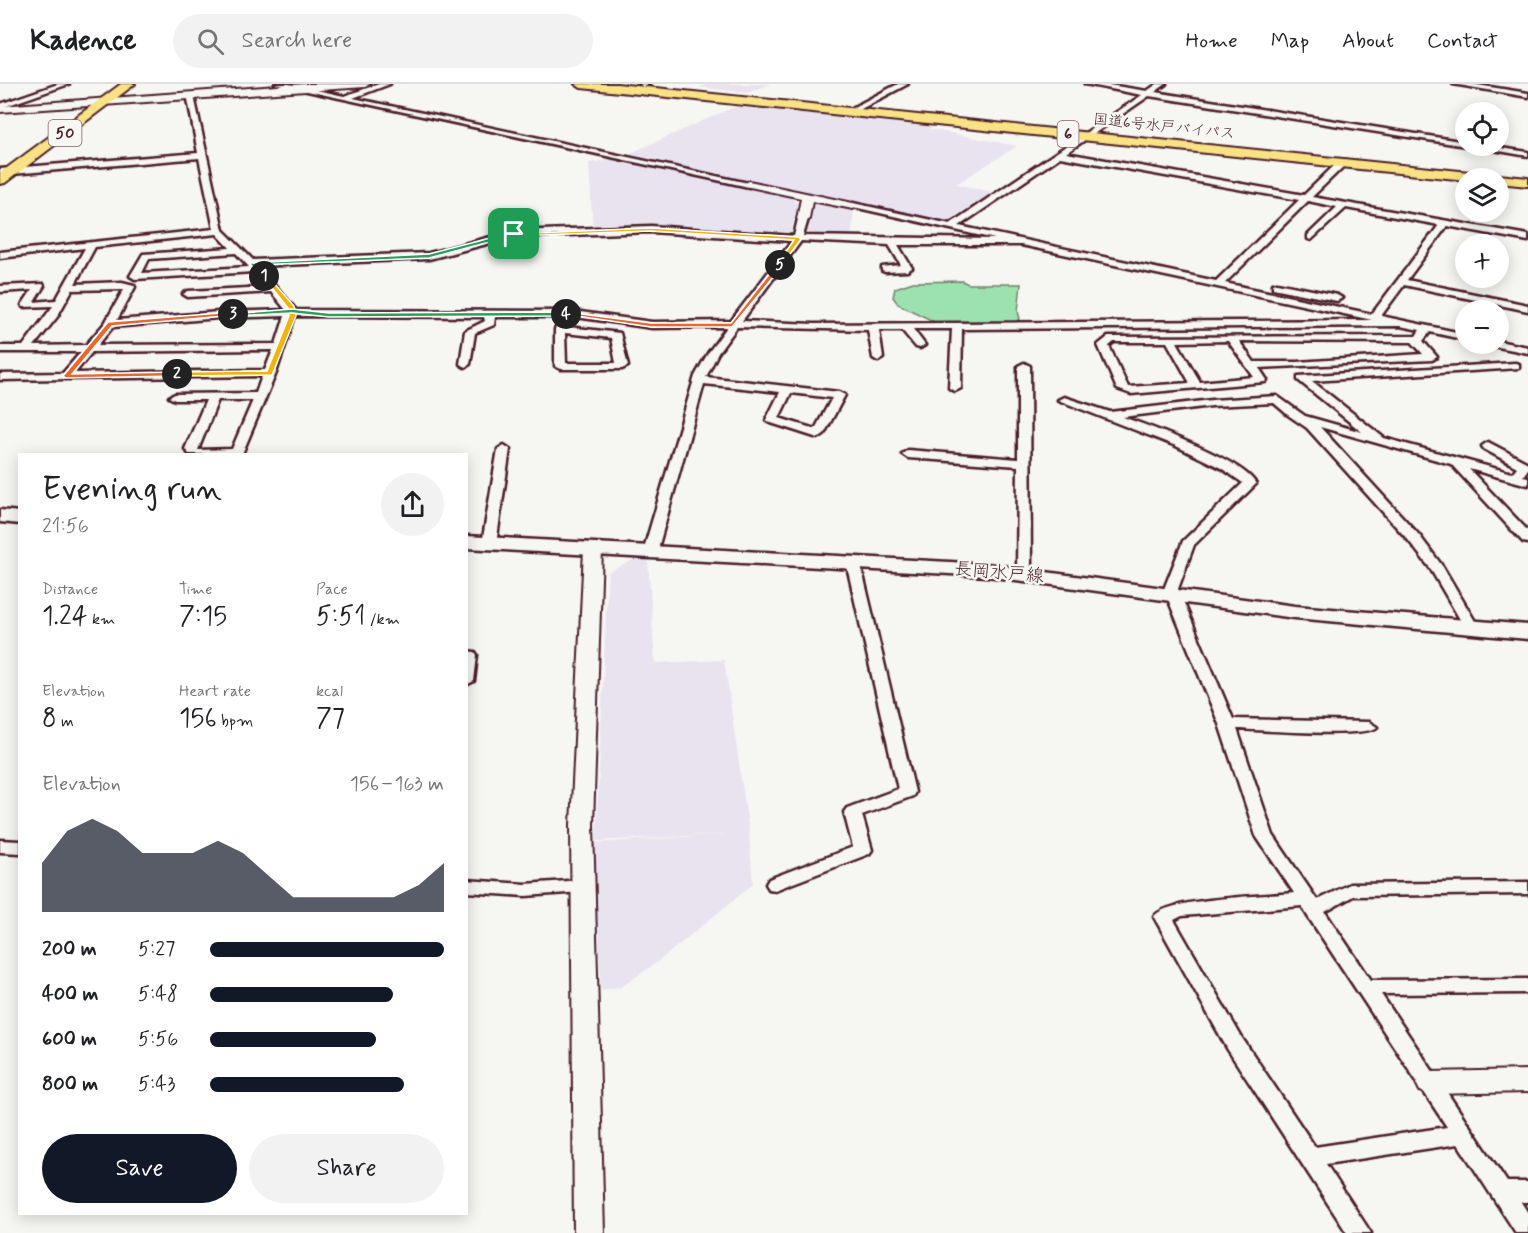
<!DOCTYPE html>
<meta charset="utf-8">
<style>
body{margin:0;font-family:Mynerve,"Klee One",sans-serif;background:#f2f2f2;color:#202124;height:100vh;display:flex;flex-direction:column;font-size:22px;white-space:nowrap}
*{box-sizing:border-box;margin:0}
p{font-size:20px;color:#757577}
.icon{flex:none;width:33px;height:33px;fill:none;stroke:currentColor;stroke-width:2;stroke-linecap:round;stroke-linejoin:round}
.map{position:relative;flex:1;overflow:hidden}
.drawer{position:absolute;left:18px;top:369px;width:450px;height:762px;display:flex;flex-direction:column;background:#fff;border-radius:0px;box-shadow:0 3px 15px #0003}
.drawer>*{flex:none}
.controls{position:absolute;left:1455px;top:18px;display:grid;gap:12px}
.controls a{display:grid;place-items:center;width:54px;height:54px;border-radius:50%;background:#fff;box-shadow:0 3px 15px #0003;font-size:30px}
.pin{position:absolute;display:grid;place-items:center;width:51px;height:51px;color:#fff;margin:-26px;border-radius:12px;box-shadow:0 3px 9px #0006}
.km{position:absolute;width:30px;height:30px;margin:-15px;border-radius:50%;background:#222;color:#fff;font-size:16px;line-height:30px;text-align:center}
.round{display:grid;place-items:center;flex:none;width:63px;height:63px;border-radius:32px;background:#f2f2f2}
.head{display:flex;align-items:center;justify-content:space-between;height:102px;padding:0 24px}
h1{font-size:33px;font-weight:600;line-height:45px}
.metrics{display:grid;grid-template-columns:repeat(3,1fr);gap:9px;height:102px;padding:6px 24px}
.metrics div{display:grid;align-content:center}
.metrics b{font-size:26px;font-weight:600}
.metrics small{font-size:16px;font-weight:400}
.metrics p{font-size:16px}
.chart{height:168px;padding:12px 24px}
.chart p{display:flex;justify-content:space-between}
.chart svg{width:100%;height:108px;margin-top:6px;fill:#111827;opacity:.7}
.button{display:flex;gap:12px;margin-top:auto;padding:12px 24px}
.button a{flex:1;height:69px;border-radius:36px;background:#111827;color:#fff;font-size:24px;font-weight:600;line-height:69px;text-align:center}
.button a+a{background:#f2f2f2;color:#202124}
ul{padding:0 24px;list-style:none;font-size:20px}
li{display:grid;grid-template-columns:96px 72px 1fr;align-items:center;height:45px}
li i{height:15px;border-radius:8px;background:#111827}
header{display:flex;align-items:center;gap:36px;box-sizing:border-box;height:84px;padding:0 30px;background:#fff;border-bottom:2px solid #e0e0e0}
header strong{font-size:28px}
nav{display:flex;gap:33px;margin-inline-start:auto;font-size:21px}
.search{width:420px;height:54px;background:#f2f2f2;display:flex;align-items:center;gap:15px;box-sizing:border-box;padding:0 21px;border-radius:33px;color:#757577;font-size:22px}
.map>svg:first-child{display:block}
</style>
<header>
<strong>Kadence</strong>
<div class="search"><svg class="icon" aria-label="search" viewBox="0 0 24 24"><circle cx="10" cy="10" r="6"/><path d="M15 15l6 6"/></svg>Search here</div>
<nav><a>Home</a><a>Map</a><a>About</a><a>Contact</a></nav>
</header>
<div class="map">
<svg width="1528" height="1149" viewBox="0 0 1528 1149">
<rect width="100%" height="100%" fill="#f6f6f2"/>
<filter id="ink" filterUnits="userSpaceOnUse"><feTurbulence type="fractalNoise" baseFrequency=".0167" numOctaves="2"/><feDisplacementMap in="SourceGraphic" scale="12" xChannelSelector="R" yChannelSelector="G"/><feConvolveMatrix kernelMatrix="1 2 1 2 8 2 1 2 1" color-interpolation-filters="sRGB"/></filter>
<g filter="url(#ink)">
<g fill="#e8e3ef">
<polygon points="707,0 771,0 746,9 700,3"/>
<polygon points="743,19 938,40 929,45 1017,62 956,100 998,109 953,139 946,140 624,72"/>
<polygon points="618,75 788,112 798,120 790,153 649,144 593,147 589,79"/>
<polygon points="821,117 854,125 851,154 806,151 810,119"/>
<polygon points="634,476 648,476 655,579 724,576 749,749 753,800 660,876 621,903 601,906 595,759 726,750 596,757 608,488"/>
</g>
<polygon fill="#9be2af" stroke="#72806d" stroke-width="1.5" points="962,197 968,200 1021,200 1018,227 1020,235 1013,239 947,240 935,238 898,220 893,213 895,204 913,198"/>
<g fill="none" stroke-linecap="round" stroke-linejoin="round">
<defs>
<g id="minor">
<polygon points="58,0 69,0 0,24 0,20"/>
<polygon points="275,0 289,0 344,12 379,0 390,0 353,14 753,100 749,103"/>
<polygon points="640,0 649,0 643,3"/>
<polygon points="898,0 908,0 859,26 852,24"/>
<path d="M1085,0H1103L1147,7L1157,0H1166L1155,8L1466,58V62H1469H1466L1149,12L1066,69L1304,111L1340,76H1346V80L1312,113L1528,151V157L1447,142L1407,196L1528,221V227L1404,201L1381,232L1466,250V256L1430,248L1423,257L1437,273L1432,276L1259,284L1267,296L1265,298L1131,310L1117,305L1098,261L1108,253L1416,252L1420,246L1400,242L962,245L961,304L955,307L949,304L952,245H913L925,261L920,264L916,263L902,246H879L883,274L878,277L873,274L868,246L737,243L718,269L706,293L839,308L845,311L824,350L818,354L768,338L766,336L780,308L704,300L657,468L650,472L643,468L695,292L708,269L727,243L652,244L576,233L568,243L620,249L628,282L622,285H561L555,282V245L565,233H495L494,241L475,249L470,280L465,283L460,280L465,247L485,237L484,233L295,232L276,289L242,370H189L185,365L206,316H175L169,313L175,310L256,309L262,292L0,296V290L63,289L81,268H0V262H23L53,222L23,223L22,221L32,206L0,208V202L43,200L44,202L34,218L56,216L85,164L0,174V168L214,145L199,74L0,91V85L198,69L187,10L194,12L223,146L253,176L429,169L514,147L651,142L794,152L798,135L803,132L808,135L803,152L995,155L849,122L853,119L950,140L1142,11ZM1060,73L1299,116L1216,197L959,142ZM1308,117L1337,123L1308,151V155L1311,156L1346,124L1439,141L1372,230L1225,199ZM651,148L792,157L731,237L652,238L573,227L296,226L259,182L429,175L514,153ZM217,150L230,164L143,170L130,192L135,195L254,188L266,203L188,207L183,210L188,213L271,208L286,226L219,228L117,236L135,203L134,201L122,198L75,200L95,163ZM801,157L889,161L901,181L882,183V187L885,188L907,187L912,184L898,161H1021L1372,236L814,240L742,237ZM236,169L249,183L142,189L149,175ZM124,205L105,239L86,261L34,262L57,233L72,206ZM285,232L276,260L98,261L113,243L219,234ZM565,249L611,254L616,279H566ZM1228,257L1254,293L1200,298L1177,258ZM1239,257L1412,258L1423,270L1297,278H1254ZM1114,258H1167L1190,299L1128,303L1109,262ZM273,266L265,286L75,289L92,268ZM791,309L832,314L815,345L779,334ZM218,316H253L232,365L198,366Z"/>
<polygon points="1453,0 1471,0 1528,9 1528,13"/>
<polygon points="1470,62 1487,62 1528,68 1528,72"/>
<polygon points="1277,199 1337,211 1342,214 1337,217 1273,204 1273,200"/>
<polygon points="1498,257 1528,263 1528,269 1493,262 1492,260 1498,260"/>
<polygon points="1024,279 1030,282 1031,490 1024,494 1017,490 1018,382 908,374 902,370 908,366 1018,375 1018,282"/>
<path d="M1515,279L1519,280V284L1312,297L1384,354L1512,389L1517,383L1484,365L1482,362L1488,358L1528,379V385L1523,392L1528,393V401L1469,385L1528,447V459L1523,458L1451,380L1320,343L1419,451L1443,483L1479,544L1472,548L1465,544L1430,484L1409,457L1307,344L1288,331L1274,319L1212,322L1123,333C1151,343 1244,376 1256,400L1194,461L1178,505L1233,635L1369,638L1377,643C1368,654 1257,646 1237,645L1273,751L1317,816L1350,800L1528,798V810L1353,812L1325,828L1371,896L1528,895V909L1381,910L1507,1098H1528V1118H1521L1528,1129V1149H1516L1458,1060L1326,1080L1371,1149H1347L1228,966L1154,833C1164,814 1269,812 1294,809L1256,752L1219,640L1164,505L1183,457L1243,399L1221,384L1176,362L1058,316L1064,313L1110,328L1212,316L1277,312L1305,332L1362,348L1298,296V292ZM1302,822L1307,831L1447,1043L1315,1063L1242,954L1174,836L1182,832Z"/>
<polygon points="504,361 510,365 496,460 489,464 482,460 498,365"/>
<polygon points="853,474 860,478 915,708 913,712 862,731 872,766 869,770 775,806 769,805 766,800 769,795 853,763 844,728 847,724 898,705 846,478"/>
<polygon points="466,567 475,568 477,571 474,597 466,601"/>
<polygon points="0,756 20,757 20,769 0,768"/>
<polygon points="466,796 525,800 582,796 588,797 591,802 588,807 582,808 525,812 466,808"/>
</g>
<g id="tertiary">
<polygon points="305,0 370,0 365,3 0,28 0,22"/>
<polygon points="749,97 853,119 859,122 853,125 812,117 809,135 803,139 797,135 801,114 745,102 743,100"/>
<polygon points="593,460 599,461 602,465 593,741 604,1149 574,1149 571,741 584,465 587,461"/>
<polygon points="1528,986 1528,1008 1430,1010 1420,1007 1416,999 1420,991 1430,988"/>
</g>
<g id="secondary">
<polygon points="0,426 20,428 20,440 0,438"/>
<polygon points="466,452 987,480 1295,522 1528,541 1528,555 1295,534 987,492 466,464"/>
</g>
<g id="trunk">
<polygon points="121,0 135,0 5,99 0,100 0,89"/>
<polygon points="575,0 617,0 1528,94 1528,102 1498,99 1498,94 1466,96 581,4"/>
</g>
</defs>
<use href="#minor" stroke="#4a1f2b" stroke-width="5"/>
<use href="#tertiary" stroke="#4a1f2b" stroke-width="4"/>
<use href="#secondary" stroke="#4a1f2b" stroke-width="5"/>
<use href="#trunk" stroke="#4a1f2b" stroke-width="4"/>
<use href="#minor" fill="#f6f6f2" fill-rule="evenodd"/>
<use href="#tertiary" fill="#f6f6f2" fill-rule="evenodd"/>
<use href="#secondary" fill="#f6f6f2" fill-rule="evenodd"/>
<use href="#trunk" fill="#f8e281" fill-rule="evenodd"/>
</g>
</g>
<polygon fill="#22a559" stroke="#fff" stroke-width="1.5" points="514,148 516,151 429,174 257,181 267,192 264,194 249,179 429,170"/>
<polygon fill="#f5b400" stroke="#fff" stroke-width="1.5" points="261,190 266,190 294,222 296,232 272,291 175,292 177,288 267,287 289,232 288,224"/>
<polygon fill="#f0652b" stroke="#fff" stroke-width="1.5" points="233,228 235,231 112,242 72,290 177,288 180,292 66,294 63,292 108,238"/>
<polygon fill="#22a559" stroke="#fff" stroke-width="1.5" points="292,225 329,229 566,228 570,230 566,232 329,233 292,229 233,232 230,230"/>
<polygon fill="#f0652b" stroke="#fff" stroke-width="1.5" points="778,179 783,181 732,243 651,243 563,230 566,228 651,239 731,239"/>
<polygon fill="#f5b400" stroke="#fff" stroke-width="1.5" points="651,144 798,153 801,155 780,183 777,181 794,156 651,147 514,152 511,150"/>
<g text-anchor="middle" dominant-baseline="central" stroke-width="5" stroke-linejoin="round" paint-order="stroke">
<g font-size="15" fill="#4a1f2b" stroke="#f6f6f2">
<text transform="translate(1164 43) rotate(6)">国道6号水戸バイパス</text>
</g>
<g fill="#f6f6f2" stroke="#7e6067" stroke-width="1.5">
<rect x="48.5" y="36" width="33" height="26" rx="4.5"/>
<rect x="1057.5" y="37" width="21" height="26" rx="4.5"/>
</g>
<g font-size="16" font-weight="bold" fill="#4a1f2b">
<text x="65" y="49">50</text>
<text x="1068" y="50">6</text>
</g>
<g font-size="18" fill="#4a1f2b" stroke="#f6f6f2">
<text transform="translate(999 489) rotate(5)">長岡水戸線</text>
</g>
</g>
</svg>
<div class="controls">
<a><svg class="icon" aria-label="locate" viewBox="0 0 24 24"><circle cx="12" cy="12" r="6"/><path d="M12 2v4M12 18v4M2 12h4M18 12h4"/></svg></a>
<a><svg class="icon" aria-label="layers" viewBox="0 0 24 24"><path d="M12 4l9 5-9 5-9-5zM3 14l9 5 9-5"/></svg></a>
<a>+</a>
<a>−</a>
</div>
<div class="pin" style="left:514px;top:150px;background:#1e9e55"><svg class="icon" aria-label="arrive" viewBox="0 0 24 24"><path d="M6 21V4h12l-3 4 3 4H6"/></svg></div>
<b class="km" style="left:264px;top:192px">1</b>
<b class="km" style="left:177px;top:290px">2</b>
<b class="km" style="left:233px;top:230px">3</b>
<b class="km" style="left:566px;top:230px">4</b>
<b class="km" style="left:780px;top:181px">5</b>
<section class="drawer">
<div class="head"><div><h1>Evening run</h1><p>21:56</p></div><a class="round"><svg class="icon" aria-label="share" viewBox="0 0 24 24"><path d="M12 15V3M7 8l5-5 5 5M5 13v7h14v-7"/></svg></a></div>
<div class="metrics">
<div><p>Distance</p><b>1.24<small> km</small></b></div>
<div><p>Time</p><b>7:15</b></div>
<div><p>Pace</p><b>5:51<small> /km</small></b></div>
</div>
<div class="metrics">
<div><p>Elevation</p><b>8<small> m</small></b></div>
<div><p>Heart rate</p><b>156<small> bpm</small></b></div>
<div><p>kcal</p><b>77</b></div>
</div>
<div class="chart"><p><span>Elevation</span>156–163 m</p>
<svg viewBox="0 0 160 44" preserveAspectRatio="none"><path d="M0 44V24L10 11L20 6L30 11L40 20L50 20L60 20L70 15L80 20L90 29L100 38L110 38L120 38L130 38L140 38L150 33L160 24V44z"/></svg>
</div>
<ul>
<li><b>200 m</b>5:27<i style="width:100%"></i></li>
<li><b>400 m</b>5:48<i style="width:78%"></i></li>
<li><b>600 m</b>5:56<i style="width:71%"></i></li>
<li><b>800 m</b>5:43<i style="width:83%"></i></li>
</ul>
<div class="button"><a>Save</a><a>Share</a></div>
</section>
</div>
